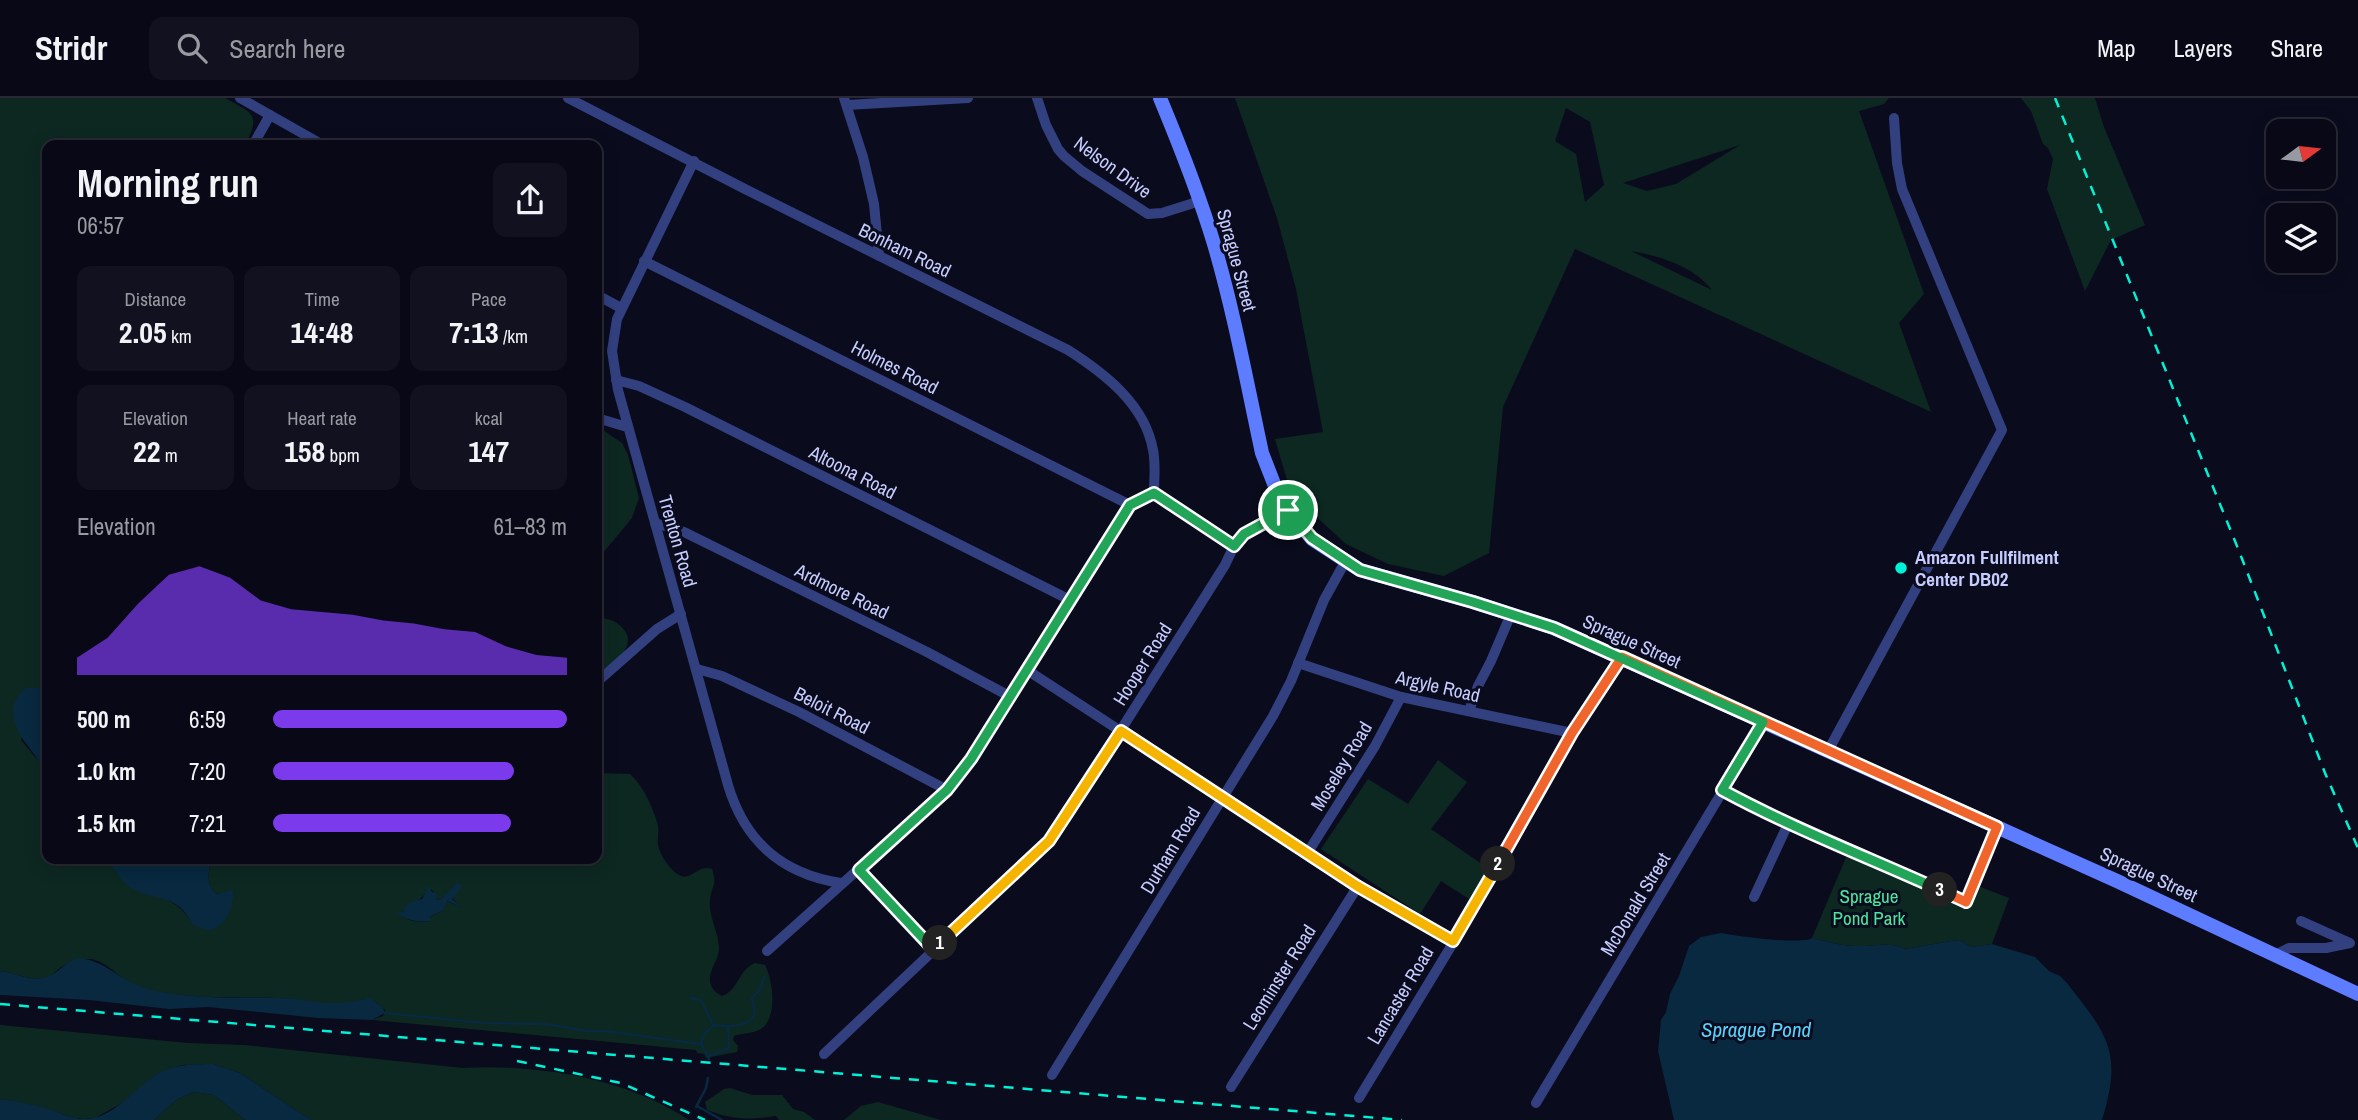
<!DOCTYPE html>
<meta charset="utf-8">
<style>
body{margin:0;font-family:"Archivo Narrow",sans-serif;background:#11111f;color:#f1f3f6;height:100vh;display:flex;flex-direction:column;font-size:26px;white-space:nowrap}
*{box-sizing:border-box;margin:0}
p{font-size:23px;color:#989aa1}
.icon{flex:none;width:38px;height:38px;fill:none;stroke:currentColor;stroke-width:2;stroke-linecap:round;stroke-linejoin:round}
.map{position:relative;flex:1;overflow:hidden}
.sheet{position:absolute;left:42px;top:42px;width:560px;height:724px;display:flex;flex-direction:column;background:#080816;border-radius:14px;box-shadow:0 4px 18px #0003,0 0 0 2px #292935}
.sheet>*{flex:none}
.needle{width:46px;rotate:75deg}
.tools{position:absolute;left:2266px;top:21px;display:grid;gap:14px}
.tools a{display:grid;place-items:center;width:70px;height:70px;border-radius:14px;background:#080816;box-shadow:0 4px 18px #0003,0 0 0 2px #292935;font-size:35px}
.pin{position:absolute;display:grid;place-items:center;width:60px;height:60px;color:#fff;margin:-30px;border:4px solid #fff;border-radius:50%;box-shadow:0 2px 7px #0007}
.km{position:absolute;width:35px;height:35px;margin:-18px;border-radius:50%;background:#222;color:#fff;font-size:19px;line-height:35px;text-align:center}
.round{display:grid;place-items:center;flex:none;width:74px;height:74px;border-radius:14px;background:#11111f}
.headline{display:flex;align-items:center;justify-content:space-between;height:119px;padding:0 35px}
h1{font-size:38px;font-weight:700;line-height:52px}
.stats{display:grid;grid-template-columns:repeat(3,1fr);gap:10px;height:119px;padding:7px 35px}
.stats div{display:grid;align-content:center;border-radius:14px;background:#11111f;text-align:center}
.stats b{font-size:30px;font-weight:700}
.stats small{font-size:19px;font-weight:400}
.stats p{font-size:19px}
.chart{height:196px;padding:14px 35px}
.chart p{display:flex;justify-content:space-between}
.chart svg{width:100%;height:126px;margin-top:7px;fill:#7c3aed;opacity:.7}
ul{padding:0 35px;list-style:none;font-size:23px}
li{display:grid;grid-template-columns:112px 84px 1fr;align-items:center;height:52px}
li i{height:18px;border-radius:9px;background:#7c3aed}
header{display:flex;align-items:center;gap:42px;box-sizing:border-box;height:98px;padding:0 35px;background:#080816;border-bottom:2px solid #292935}
header strong{font-size:33px}
nav{display:flex;gap:38px;margin-inline-start:auto;font-size:24px}
.search{width:490px;height:63px;background:#11111f;display:flex;align-items:center;gap:18px;box-sizing:border-box;padding:0 24px;border-radius:14px;color:#989aa1;font-size:26px}
.map>svg:first-child{display:block}
</style>
<header>
<strong>Stridr</strong>
<div class="search"><svg class="icon" aria-label="search" viewBox="0 0 24 24"><circle cx="10" cy="10" r="6"/><path d="M15 15l6 6"/></svg>Search here</div>
<nav><a>Map</a><a>Layers</a><a>Share</a></nav>
</header>
<div class="map">
<svg width="2358" height="1022" viewBox="0 0 2358 1022">
<rect width="100%" height="100%" fill="#0a0b1d"/>
<g fill="#0d2821" fill-rule="evenodd">
<path d="M0,0H225C252,15 262,16 245,47H47V594L40,590L21,642L47,673V761H107C112,767 116,775 121,779C146,797 177,796 192,826L222,795L217,796C205,787 209,774 211,761H597V675L630,676C644,689 651,706 657,724C660,732 657,739 658,746C659,756 671,774 681,778C692,782 697,767 712,771C718,789 711,787 710,802C708,818 719,834 719,851C719,862 706,875 711,887C713,893 717,895 722,898C739,892 738,872 755,865L765,867C773,882 778,920 761,931C753,936 742,935 734,938L733,942L738,948L737,954L706,960L704,956L697,955L696,952L372,922L383,918L385,912L374,903L365,901C340,913 307,901 280,900C231,898 184,903 136,888C120,882 108,863 90,861C83,861 66,865 60,870C55,873 53,878 47,879C31,884 16,875 0,873ZM460,784L457,794L451,799L462,809L446,803L440,814L430,819V823C419,825 406,823 398,815C410,812 422,800 430,790L435,796L436,801L440,802Z"/>
<path d="M1235,0H1889L1884,6L1859,13L1924,196L1899,225L1931,314L1575,151L1503,309L1489,455L1444,478L1388,466L1346,446L1312,415L1287,382L1275,341L1323,334L1296,191L1277,120ZM1566,10L1590,24L1604,87L1585,104L1576,56L1555,43ZM1740,47L1676,86L1647,93L1623,85ZM1631,153C1660,158 1693,168 1712,192Z"/>
<polygon points="2021,0 2095,0 2104,29 2145,127 2111,142 2085,193 2047,91 2053,61 2048,50 2043,46 2031,13"/>
<polygon points="597,328 622,345 628,357 639,400 632,420 597,462"/>
<path d="M597,518C604,521 612,521 618,526C643,544 615,567 597,575Z"/>
<polygon points="1438,662 1467,684 1431,731 1489,771 1469,801 1441,783 1420,816 1321,751 1368,681 1408,706"/>
<path d="M1847,757L1969,809L1978,788L2009,800L1992,846L1971,849L1960,842L1951,843L1905,851C1891,843 1871,849 1856,848C1842,848 1825,843 1812,840Z"/>
<path d="M0,927L188,945L244,947L463,970C538,966 626,980 689,1022H311L240,975L214,966L182,967L162,974L153,979L122,1005L95,1020L84,1021L74,1020L36,1008L0,1001Z"/>
<path d="M730,990L752,997H782L793,1011L804,1014L815,1022H779L776,1018C748,1022 734,1022 707,1012L705,1004L724,991Z"/>
<polygon points="193,994 214,997 245,1022 154,1022 176,1002"/>
<polygon points="878,1004 941,1022 844,1022 861,1008"/>
</g>
<g fill="#08293f">
<path d="M26,590H40L47,594V673C41,668 38,662 34,656C18,636 0,610 26,590Z"/>
<path d="M107,761H211C209,774 205,787 217,796L233,792C235,806 225,832 208,832C203,832 196,828 192,826C177,795 158,804 133,791C122,785 114,771 107,761Z"/>
<path d="M458,784L461,786V790L452,801L464,810L447,803L443,812L430,819V823C418,825 406,822 396,815L404,813L408,805L422,801L429,788L432,794L438,796L436,801L440,802Z"/>
<path d="M1721,835C1737,838 1800,847 1812,840C1825,843 1842,848 1856,848C1872,849 1891,843 1905,851L1951,843L1960,842L1971,849L1992,846L2035,859L2049,873L2060,878L2066,884C2108,937 2123,954 2102,1022H1674L1658,953L1661,922L1666,914L1670,896L1679,878L1689,848L1701,839Z"/>
<path d="M77,860C107,862 117,882 145,890C189,902 234,899 279,900C299,900 319,906 339,905C350,905 359,902 370,900L383,910L385,915L372,922L318,920L208,909L169,911L89,902L0,897V873C17,875 32,885 49,878C60,874 65,864 77,860Z"/>
<path d="M214,966L240,975L311,1022H245L214,997L193,994L176,1002L154,1022H0V1001C16,1003 32,1006 48,1011C59,1014 71,1021 84,1021C116,1021 135,987 161,974C177,966 196,966 214,966Z"/>
</g>
<g fill="none" stroke-linecap="round" stroke-linejoin="round">
<g stroke="#08293f" stroke-width="2.5">
<polyline points="691,900 701,902 713,927"/>
<polyline points="385,915 485,925 546,926 587,933 604,933 701,946"/>
<path d="M708,958L701,946L704,936L714,927C725,928 747,931 754,917C756,913 752,904 752,899L760,892L764,879"/>
<polyline points="709,961 708,958 729,950 728,929"/>
<polyline points="697,1008 722,1022"/>
<polyline points="696,1009 706,990 708,980"/>
</g>
<g stroke="#324080" stroke-width="10">
<polyline points="240,0 323,47"/>
<path d="M568,0L745,91L1068,252C1104,275 1145,306 1153,352C1156,366 1154,381 1154,395"/>
<polyline points="844,0 863,59 874,106 879,158"/>
<polyline points="1037,0 1046,27 1058,51 1064,58 1082,73 1148,116 1162,115 1200,103"/>
<polyline points="847,7 968,0"/>
<polyline points="253,47 270,17"/>
<path d="M694,63L617,221L612,253L618,292L728,687C745,744 782,776 841,785"/>
<polyline points="644,163 1130,407"/>
<polyline points="597,197 621,210"/>
<polyline points="616,282 639,288 685,309 1072,503"/>
<polyline points="597,320 627,329"/>
<polyline points="1154,395 1234,448"/>
<polyline points="655,425 684,434 927,554 1011,599"/>
<polyline points="1298,565 1401,599 1572,635"/>
<polyline points="697,571 722,578 799,614 947,692"/>
<polyline points="1027,572 1358,788 1453,843"/>
<polyline points="597,584 657,531 681,516"/>
<polyline points="1469,613 1478,588 1491,563 1511,516"/>
<polyline points="1828,653 2002,332 1902,91 1897,65 1894,20"/>
<path d="M1722,692C1801,735 1885,767 1967,804L1997,729"/>
<polyline points="1308,754 1375,648 1401,599"/>
<polyline points="859,772 933,851"/>
<polyline points="1754,799 1788,726"/>
<polyline points="767,853 947,692 971,661 1011,599 1130,407 1154,395"/>
<polyline points="2275,857 2289,850 2326,850 2350,845 2301,823"/>
<polyline points="824,956 1049,743 1071,711 1225,467 1234,448 1240,439 1288,412"/>
<polyline points="1052,977 1273,618 1291,583 1324,502 1345,464"/>
<polyline points="1231,989 1358,788"/>
<polyline points="1359,1000 1470,817 1572,635 1622,559"/>
<polyline points="1536,1005 1764,624"/>
</g>
<path stroke="#5e7cff" stroke-width="14" d="M1160,0C1180,48 1199,96 1214,146C1234,214 1247,285 1262,355L1278,396L1288,412L1312,441L1360,472L1473,504L1554,530L2117,783L2358,896"/>
<g stroke="#00f2d6" stroke-width="2.5" stroke-dasharray="10 9" stroke-linecap="butt">
<polyline points="2055,0 2239,453 2325,675 2358,750"/>
<polyline points="0,906 1402,1022"/>
<polyline points="517,963 621,985 705,1022"/>
</g>
</g>
<g fill="none" stroke-linecap="round" stroke-linejoin="round">
<defs>
<polyline id="split-1" points="940,845 933,851 859,772 947,692 971,661 1130,407 1154,395 1234,448 1244,436 1288,412"/>
<polyline id="split-2" points="940,845 1049,743 1121,633 1357,788 1453,843 1498,766"/>
<polyline id="split-3" points="1498,766 1572,635 1622,559 1997,729 1966,804 1940,792"/>
<path id="split-4" d="M1288,412L1312,440L1360,472L1473,504L1554,530L1763,624L1722,692C1792,730 1867,759 1940,792"/>
</defs>
<use href="#split-1" stroke="#fff" stroke-width="14"/>
<use href="#split-2" stroke="#fff" stroke-width="14"/>
<use href="#split-3" stroke="#fff" stroke-width="14"/>
<use href="#split-4" stroke="#fff" stroke-width="14"/>
<use href="#split-1" stroke="#22a559" stroke-width="9"/>
<use href="#split-2" stroke="#f5b400" stroke-width="9"/>
<use href="#split-3" stroke="#f0652b" stroke-width="9"/>
<use href="#split-4" stroke="#22a559" stroke-width="9"/>
</g>
<circle fill="#00f2d6" stroke="#0a0b1d" stroke-width="2.5" cx="1901" cy="470" r="7"/>
<g text-anchor="middle" dominant-baseline="central" stroke-width="6" stroke-linejoin="round" paint-order="stroke">
<g font-size="19" fill="#c7ccff" stroke="#0a0b1d">
<text transform="translate(1113 69) rotate(36)">Nelson Drive</text>
<text transform="translate(905 152) rotate(26)">Bonham Road</text>
<text transform="translate(1237 162) rotate(75)">Sprague Street</text>
<text transform="translate(895 269) rotate(27)">Holmes Road</text>
<text transform="translate(853 374) rotate(27)">Altoona Road</text>
<text transform="translate(678 443) rotate(74)">Trenton Road</text>
<text transform="translate(842 493) rotate(26)">Ardmore Road</text>
<text transform="translate(1632 543) rotate(24)">Sprague Street</text>
<text transform="translate(1142 566) rotate(-58)">Hooper Road</text>
<text transform="translate(1438 588) rotate(13)">Argyle Road</text>
<text transform="translate(832 612) rotate(27)">Beloit Road</text>
<text transform="translate(1341 668) rotate(-59)">Moseley Road</text>
<text transform="translate(1170 752) rotate(-59)">Durham Road</text>
<text transform="translate(2149 776) rotate(25)">Sprague Street</text>
<text transform="translate(1635 806) rotate(-59)">McDonald Street</text>
<text transform="translate(1279 879) rotate(-58)">Leominster Road</text>
<text transform="translate(1400 897) rotate(-59)">Lancaster Road</text>
</g>
<g font-size="19" font-weight="bold" fill="#c7ccff" stroke="#0a0b1d" text-anchor="start">
<text x="1915" y="459">Amazon Fullfilment<tspan x="1915" dy="22">Center DB02</tspan></text>
</g>
<g font-size="19" fill="#4ce69e" stroke="#0a0b1d">
<text x="1869" y="798">Sprague<tspan x="1869" dy="22">Pond Park</tspan></text>
</g>
<g font-size="21" font-style="italic" fill="#55d5ff" stroke="#0a0b1d">
<text x="1756" y="931">Sprague Pond</text>
</g>
</g>
</svg>
<div class="tools">
<a><svg class="needle" viewBox="-14 -14 28 28"><path d="M0-13l5 13h-10z" fill="#e53935"/><path d="M0 13l5-13h-10z" fill="#989aa1"/></svg></a>
<a><svg class="icon" aria-label="layers" viewBox="0 0 24 24"><path d="M12 4l9 5-9 5-9-5zM3 14l9 5 9-5"/></svg></a>
</div>
<div class="pin" style="left:1288px;top:412px;background:#1e9e55"><svg class="icon" aria-label="arrive" viewBox="0 0 24 24"><path d="M6 21V4h12l-3 4 3 4H6"/></svg></div>
<b class="km" style="left:940px;top:845px">1</b>
<b class="km" style="left:1498px;top:766px">2</b>
<b class="km" style="left:1940px;top:792px">3</b>
<section class="sheet">
<div class="headline"><div><h1>Morning run</h1><p>06:57</p></div><a class="round"><svg class="icon" aria-label="share" viewBox="0 0 24 24"><path d="M12 15V3M7 8l5-5 5 5M5 13v7h14v-7"/></svg></a></div>
<div class="stats">
<div><p>Distance</p><b>2.05<small> km</small></b></div>
<div><p>Time</p><b>14:48</b></div>
<div><p>Pace</p><b>7:13<small> /km</small></b></div>
</div>
<div class="stats">
<div><p>Elevation</p><b>22<small> m</small></b></div>
<div><p>Heart rate</p><b>158<small> bpm</small></b></div>
<div><p>kcal</p><b>147</b></div>
</div>
<div class="chart"><p><span>Elevation</span>61–83 m</p>
<svg viewBox="0 0 160 44" preserveAspectRatio="none"><path d="M0 44V38L10 31L20 19L30 9L40 6L50 10L60 18L70 21L80 22L90 23L100 25L110 26L120 28L130 29L140 34L150 37L160 38V44z"/></svg>
</div>
<ul>
<li><b>500 m</b>6:59<i style="width:100%"></i></li>
<li><b>1.0 km</b>7:20<i style="width:82%"></i></li>
<li><b>1.5 km</b>7:21<i style="width:81%"></i></li>
</ul>
</section>
</div>
